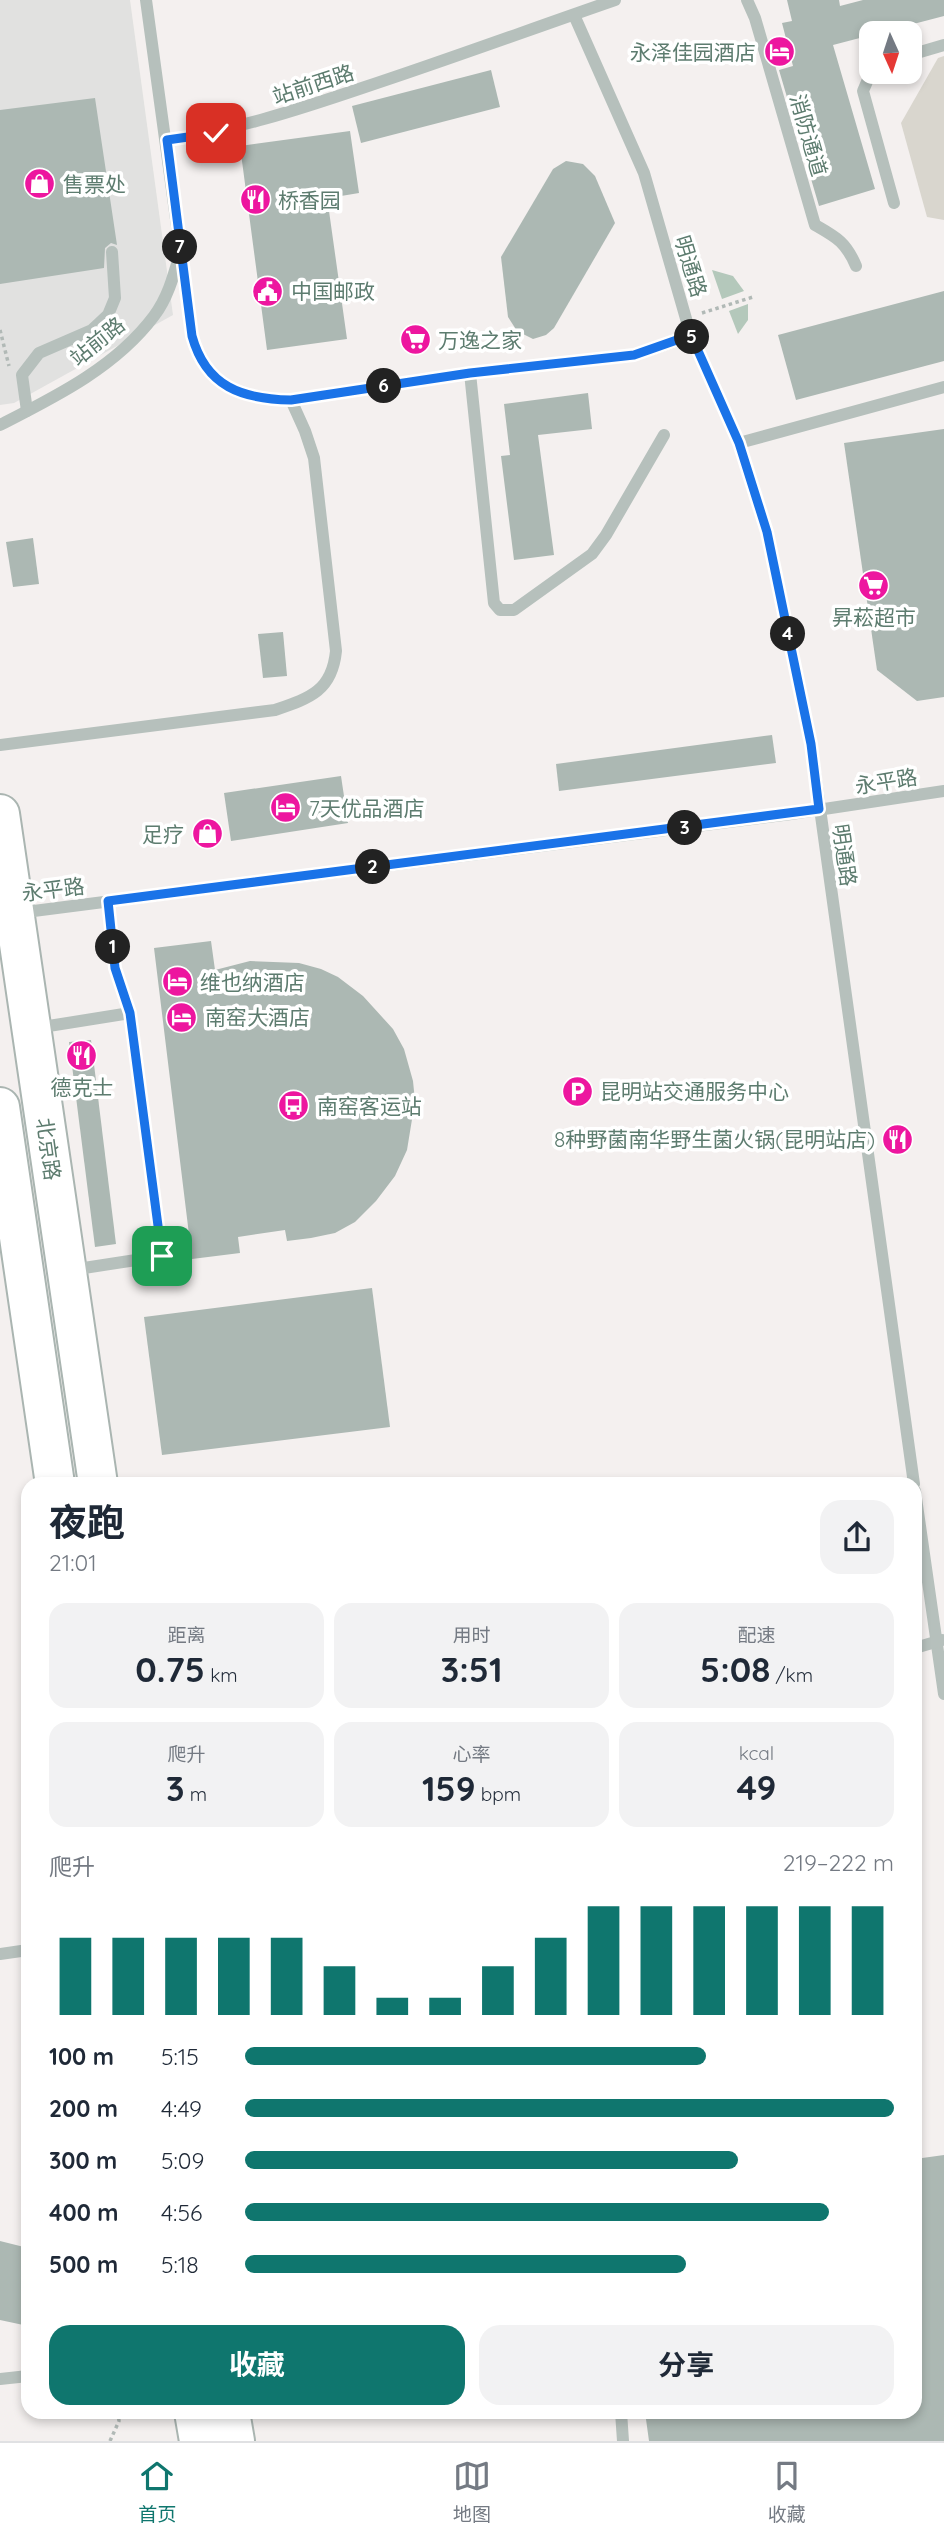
<!DOCTYPE html>
<html lang="zh">
<meta charset="utf-8">
<style>
body{margin:0;font-family:Quicksand,"Noto Sans SC",sans-serif;background:#f2f2f3;color:#1f2937;height:100vh;display:flex;flex-direction:column;font-size:26px;white-space:nowrap}
*{box-sizing:border-box;margin:0}
p{font-size:23px;color:#747a83}
.icon{flex:none;width:38px;height:38px;fill:none;stroke:currentColor;stroke-width:2;stroke-linecap:round;stroke-linejoin:round}
.map{position:relative;flex:1;overflow:hidden}
.panel{position:absolute;left:21px;top:1477px;width:901px;height:942px;display:flex;flex-direction:column;background:#fff;border-radius:21px;box-shadow:0 4px 10px #0003}
.panel>*{flex:none}
.needle{width:46px;rotate:177deg}
.buttons{position:absolute;left:859px;top:21px;display:grid;gap:14px}
.buttons a{display:grid;place-items:center;width:63px;height:63px;border-radius:14px;background:#fff;box-shadow:0 4px 10px #0003;font-size:35px}
.pin{position:absolute;display:grid;place-items:center;width:60px;height:60px;color:#fff;margin:-30px;border-radius:14px;box-shadow:0 4px 10px #0006}
.km{position:absolute;width:35px;height:35px;margin:-18px;border-radius:50%;background:#222;color:#fff;font-size:19px;line-height:35px;text-align:center}
.round{display:grid;place-items:center;flex:none;width:74px;height:74px;border-radius:21px;background:#f2f2f3}
.summary{display:flex;align-items:center;justify-content:space-between;height:119px;padding:0 28px}
h1{font-size:38px;font-weight:700;line-height:52px}
.figures{display:grid;grid-template-columns:repeat(3,1fr);gap:10px;height:119px;padding:7px 28px}
.figures div{display:grid;align-content:center;border-radius:18px;background:#f2f2f3;text-align:center}
.figures b{font-size:35px;font-weight:700}
.figures small{font-size:19px;font-weight:400}
.figures p{font-size:19px}
.chart{height:196px;padding:14px 28px}
.chart p{display:flex;justify-content:space-between}
.chart svg{width:100%;height:126px;margin-top:7px;stroke:#0f766e;stroke-width:6}
.primary-button{display:flex;gap:14px;margin-top:auto;padding:14px 28px}
.primary-button a{flex:1;height:80px;border-radius:21px;background:#0f766e;color:#fff;font-size:28px;font-weight:700;line-height:80px;text-align:center}
.primary-button a+a{background:#f2f2f3;color:#1f2937}
ul{padding:0 28px;list-style:none;font-size:23px}
li{display:grid;grid-template-columns:112px 84px 1fr;align-items:center;height:52px}
li i{height:18px;border-radius:9px;background:#0f766e}
.dock{display:flex;justify-content:space-around;align-items:center;height:98px;border-top:2px solid #e0e1e3;background:#fff;font-size:19px;color:#747a83}
.dock a{display:grid;justify-items:center;gap:4px}
.dock .selected{color:#0f766e}
.map>svg:first-child{display:block}
</style>
<div class="map">
<svg width="944" height="2441" viewBox="0 0 944 2441">
<rect width="100%" height="100%" fill="#f4f0ef"/>
<polygon fill="#e1e1e0" points="0,0 130,0 173,315 14,403 0,405"/>
<polygon fill="#d9d6ce" points="944,56 944,220 927,217 901,123 938,58"/>
<g fill="#b4c8bb">
<polygon points="712,270 733,276 744,291 722,299"/>
<polygon points="748,304 748,320 738,334 729,311"/>
</g>
<g fill="#acb8b3">
<polygon points="787,0 839,0 840,6 863,0 944,0 944,16 833,45 875,189 819,206 779,70 793,66 782,23 792,21"/>
<polygon points="491,70 500,107 361,143 352,106"/>
<polygon points="95,98 117,245 111,243 105,248 104,268 0,284 0,110"/>
<polygon points="350,131 359,193 341,196 342,209 329,211 347,339 267,350 240,146"/>
<polygon points="566,161 583,164 595,176 615,223 554,328 546,335 533,339 517,331 508,317 501,257 553,169"/>
<polygon points="944,291 944,361 796,400 778,335"/>
<polygon points="588,393 592,429 538,435 554,555 514,560 501,456 510,455 504,404"/>
<polygon points="944,429 944,697 917,701 877,670 844,443"/>
<polygon points="33,538 39,584 13,587 6,542"/>
<polygon points="283,632 287,676 263,678 258,634"/>
<polygon points="772,735 776,763 559,791 556,764"/>
<polygon points="341,776 348,823 231,841 224,793"/>
<polygon points="211,941 215,970 250,961 299,963 321,969 338,977 363,996 393,1029 404,1049 413,1081 415,1101 407,1150 395,1176 376,1201 355,1222 335,1233 311,1238 287,1241 285,1230 238,1237 240,1253 192,1259 154,948"/>
<polygon points="91,1040 116,1244 95,1247 69,1042"/>
<polygon points="372,1288 390,1427 162,1455 144,1317"/>
<polygon points="944,2155 944,2441 649,2441 645,2412 915,2412 915,2159"/>
<polygon points="0,2241 28,2248 28,2326 0,2320"/>
</g>
<g fill="none" stroke-linecap="round" stroke-linejoin="round">
<defs>
<g id="major">
<polyline points="0,814 98,1484"/>
<polyline points="0,1107 55,1484"/>
<polyline points="194,2412 199,2441"/>
<polyline points="230,2412 235,2441"/>
</g>
</defs>
<use href="#major" stroke="#aab5b1" stroke-width="42"/>
<g stroke="#b1b9b6" stroke-width="3.5" stroke-dasharray="3.5 3.5" stroke-linecap="butt">
<polyline points="702,313 753,297"/>
<polyline points="0,330 9,366"/>
<polyline points="110,2441 119,2421 118,2412"/>
</g>
<g stroke="#b6c0bc" stroke-width="12">
<path d="M146,0L192,336C206,387 242,399 291,400L470,373L634,355L691,336"/>
<path d="M747,0L755,18L815,225C836,237 846,242 856,266"/>
<polyline points="574,15 644,173 691,336 739,443 767,532 811,744 914,1484"/>
<polyline points="910,55 944,45"/>
<polyline points="872,70 863,91 894,203"/>
<path d="M167,140C235,130 297,110 362,88C447,60 531,29 615,0"/>
<polyline points="470,373 494,603 500,610 514,610 592,554 606,535 664,435"/>
<polyline points="27,411 22,375 39,353 92,330 108,315 115,298 112,252"/>
<path d="M0,425C55,397 116,367 154,316C167,299 173,278 179,257"/>
<polyline points="739,443 944,387"/>
<path d="M0,745L275,710C310,698 332,691 336,651L314,458L305,431L291,400"/>
<polyline points="108,901 115,968 130,1013"/>
<polyline points="18,913 791,814 944,791"/>
<polyline points="36,1028 130,1013 162,1256 71,1270"/>
<polyline points="915,1491 944,1694"/>
<polyline points="915,1648 942,1640"/>
<polyline points="0,1954 28,1950"/>
<polyline points="0,2379 28,2376"/>
<polyline points="621,2412 623,2441"/>
</g>
<use href="#major" stroke="#fff" stroke-width="38"/>
</g>
<g fill="none" stroke-linecap="round" stroke-linejoin="round">
<defs>
<path id="route" d="M162,1256L130,1013L115,968L108,901L819,809L811,744L767,532L739,443L691,335L634,355L470,373L291,400C242,399 206,387 192,336L167,140L216,133"/>
</defs>
<use href="#route" stroke="#fff" stroke-width="14"/>
<use href="#route" stroke="#1a73e8" stroke-width="9"/>
</g>
<defs>
<symbol id="hotel-disc" viewBox="-11 -11 22 22"><circle r="9.5" fill="#ed169f" stroke="#fff"/><path d="M-6-4.5h1.5V1H6V5H4.5V3h-9V5H-6ZM-4 0a1.8 1.8 0 1 1 3.6 0ZM.5 0V-2.5h3Q6-2.5 6 0Z" fill="#fff"/></symbol>
<symbol id="shop-disc" viewBox="-11 -11 22 22"><circle r="9.5" fill="#ed169f" stroke="#fff"/><path d="M-5-2.5h2.3a2.7 3.5 0 0 1 5.4 0H5L5.5 6h-11ZM-1.5-2.5h3a1.5 2.3 0 0 0-3 0Z" fill="#fff"/></symbol>
<symbol id="restaurant-disc" viewBox="-11 -11 22 22"><circle r="9.5" fill="#ed169f" stroke="#fff"/><path d="M-5-6h1v4h1v-4h1v4h1v-4h1v5L-1.5 .5V6h-2V.5L-5-1ZM5-6V6H3V1.5H1.5Q1.5-4 5-6Z" fill="#fff"/></symbol>
<symbol id="civic-disc" viewBox="-11 -11 22 22"><circle r="9.5" fill="#ed169f" stroke="#fff"/><path d="M-.6-6.5H3V-4.5H.6V-3L4-1V1h2V6H-6V1h2V-1L-.6-3ZM-1.2 2.5V6h2.4V2.5Z" fill="#fff"/></symbol>
<symbol id="supermarket-disc" viewBox="-11 -11 22 22"><circle r="9.5" fill="#ed169f" stroke="#fff"/><path d="M-6-5.5h2.5l.6 2H6L4.5 2H-2.5L-4.4-4H-6ZM-1.5 3.2a1.3 1.3 0 1 0 .1 0ZM3 3.2a1.3 1.3 0 1 0 .1 0Z" fill="#fff"/></symbol>
<symbol id="parking-disc" viewBox="-11 -11 22 22"><circle r="9.5" fill="#ed169f" stroke="#fff"/><path d="M-3.5-5.5H1a3.5 3.5 0 0 1 0 7H-1V5.5H-3.5ZM-1-3.4V-.6H.8a1.4 1.4 0 0 0 0-2.8Z" fill="#fff"/></symbol>
<symbol id="bus-disc" viewBox="-11 -11 22 22"><circle r="9.5" fill="#ed169f" stroke="#fff"/><path d="M-5-6H5V4H4V6H2V4H-2V6H-4V4H-5ZM-3.5-4V0h7V-4ZM-3.5 1.2v1.5H-2V1.2ZM2 1.2v1.5H3.5V1.2Z" fill="#fff"/></symbol>
</defs>
<g fill-rule="evenodd">
<use href="#hotel-disc" x="762" y="34" width="35" height="35"/>
<use href="#shop-disc" x="22" y="166" width="35" height="35"/>
<use href="#restaurant-disc" x="238" y="182" width="35" height="35"/>
<use href="#civic-disc" x="250" y="274" width="35" height="35"/>
<use href="#supermarket-disc" x="398" y="322" width="35" height="35"/>
<use href="#supermarket-disc" x="856" y="568" width="35" height="35"/>
<use href="#hotel-disc" x="268" y="790" width="35" height="35"/>
<use href="#shop-disc" x="190" y="816" width="35" height="35"/>
<use href="#hotel-disc" x="160" y="964" width="35" height="35"/>
<use href="#hotel-disc" x="164" y="1000" width="35" height="35"/>
<use href="#restaurant-disc" x="64" y="1038" width="35" height="35"/>
<use href="#parking-disc" x="560" y="1074" width="35" height="35"/>
<use href="#bus-disc" x="276" y="1088" width="35" height="35"/>
<use href="#restaurant-disc" x="880" y="1122" width="35" height="35"/>
</g>
<g text-anchor="middle" dominant-baseline="central" stroke-width="7" stroke-linejoin="round" paint-order="stroke">
<g font-size="21" fill="#5d7c6f" stroke="#fff" text-anchor="start">
<text x="756" y="52" text-anchor="end">永泽佳园酒店</text>
<text x="63" y="184">售票处</text>
<text x="278" y="200">桥香园</text>
<text x="291" y="291">中国邮政</text>
<text x="438" y="340">万逸之家</text>
<text x="874" y="617" text-anchor="middle">昇菘超市</text>
<text x="309" y="808">7天优品酒店</text>
<text x="184" y="834" text-anchor="end">足疗</text>
<text x="200" y="982">维也纳酒店</text>
<text x="205" y="1017">南窑大酒店</text>
<text x="82" y="1087" text-anchor="middle">德克士</text>
<text x="600" y="1091">昆明站交通服务中心</text>
<text x="317" y="1106">南窑客运站</text>
<text x="875" y="1139" text-anchor="end">8种野菌南华野生菌火锅(昆明站店)</text>
</g>
<g font-size="21" fill="#5d7c6f" stroke="#fff">
<text transform="translate(313 84) rotate(-18)">站前西路</text>
<text transform="translate(809 135) rotate(74)">消防通道</text>
<text transform="translate(691 266) rotate(73)">明通路</text>
<text transform="translate(97 341) rotate(-39)">站前路</text>
<text transform="translate(886 781) rotate(-9)">永平路</text>
<text transform="translate(845 855) rotate(82)">明通路</text>
<text transform="translate(53 889) rotate(-7)">永平路</text>
<text transform="translate(49 1149) rotate(82)">北京路</text>
</g>
</g>
</svg>
<div class="buttons">
<a><svg class="needle" viewBox="-14 -14 28 28"><path d="M0-13l5 13h-10z" fill="#e53935"/><path d="M0 13l5-13h-10z" fill="#747a83"/></svg></a>
</div>
<div class="pin" style="left:162px;top:1256px;background:#1e9e55"><svg class="icon" aria-label="arrive" viewBox="0 0 24 24"><path d="M6 21V4h12l-3 4 3 4H6"/></svg></div>
<div class="pin" style="left:216px;top:133px;background:#d93025"><svg class="icon" aria-label="check" viewBox="0 0 24 24"><path d="M5 12l5 5 9-10"/></svg></div>
<b class="km" style="left:113px;top:947px">1</b>
<b class="km" style="left:373px;top:867px">2</b>
<b class="km" style="left:685px;top:828px">3</b>
<b class="km" style="left:788px;top:634px">4</b>
<b class="km" style="left:692px;top:337px">5</b>
<b class="km" style="left:384px;top:386px">6</b>
<b class="km" style="left:180px;top:247px">7</b>
<section class="panel">
<div class="summary"><div><h1>夜跑</h1><p>21:01</p></div><a class="round"><svg class="icon" aria-label="share" viewBox="0 0 24 24"><path d="M12 15V3M7 8l5-5 5 5M5 13v7h14v-7"/></svg></a></div>
<div class="figures">
<div><p>距离</p><b>0.75<small> km</small></b></div>
<div><p>用时</p><b>3:51</b></div>
<div><p>配速</p><b>5:08<small> /km</small></b></div>
</div>
<div class="figures">
<div><p>爬升</p><b>3<small> m</small></b></div>
<div><p>心率</p><b>159<small> bpm</small></b></div>
<div><p>kcal</p><b>49</b></div>
</div>
<div class="chart"><p><span>爬升</span>219–222 m</p>
<svg viewBox="0 0 160 44" preserveAspectRatio="none"><path d="M5 44V17M15 44V17M25 44V17M35 44V17M45 44V17M55 44V27M65 44V38M75 44V38M85 44V27M95 44V17M105 44V6M115 44V6M125 44V6M135 44V6M145 44V6M155 44V6"/></svg>
</div>
<ul>
<li><b>100 m</b>5:15<i style="width:71%"></i></li>
<li><b>200 m</b>4:49<i style="width:100%"></i></li>
<li><b>300 m</b>5:09<i style="width:76%"></i></li>
<li><b>400 m</b>4:56<i style="width:90%"></i></li>
<li><b>500 m</b>5:18<i style="width:68%"></i></li>
</ul>
<div class="primary-button"><a>收藏</a><a>分享</a></div>
</section>
</div>
<nav class="dock">
<a class="selected"><svg class="icon" aria-label="home" viewBox="0 0 24 24"><path d="M3 11l9-7 9 7M6 9v11h12V9"/></svg>首页</a>
<a><svg class="icon" aria-label="map" viewBox="0 0 24 24"><path d="M3 6l6-2 6 2 6-2v14l-6 2-6-2-6 2zM9 4v14M15 6v14"/></svg>地图</a>
<a><svg class="icon" aria-label="saved" viewBox="0 0 24 24"><path d="M7 4h10v16l-5-4-5 4z"/></svg>收藏</a>
</nav>
